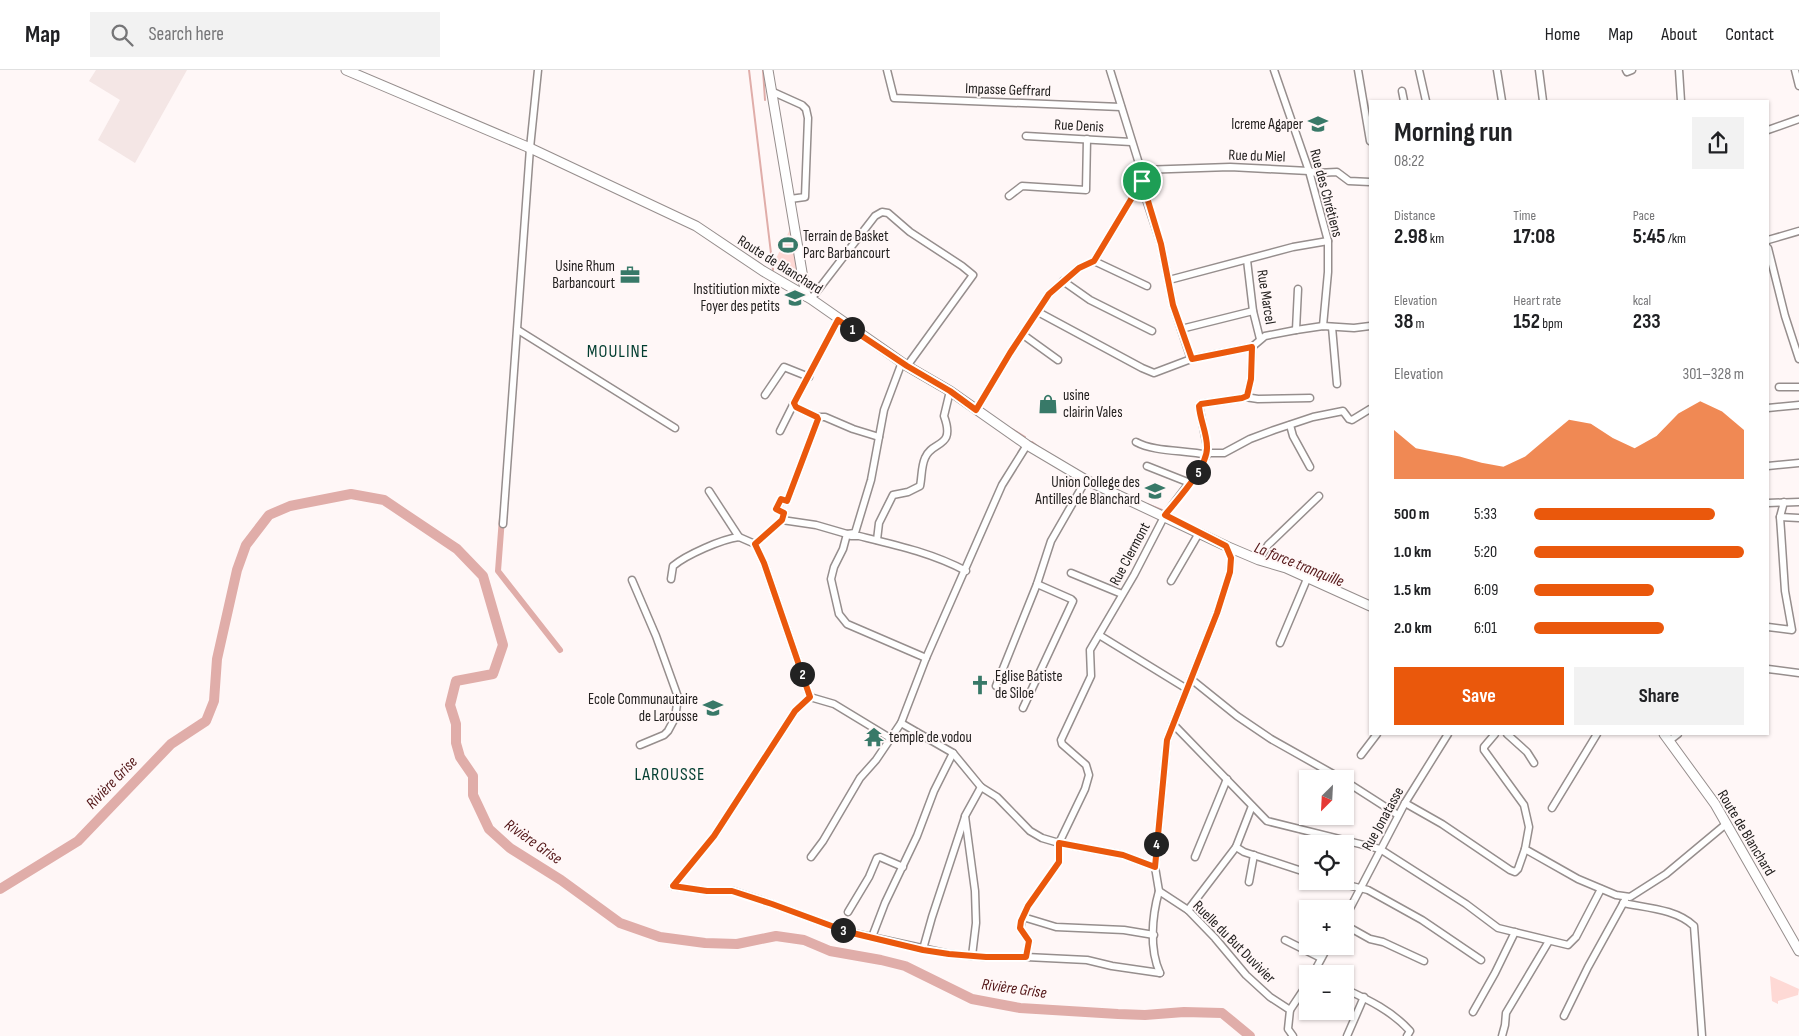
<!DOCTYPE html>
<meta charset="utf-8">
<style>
body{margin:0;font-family:"Sofia Sans Condensed",sans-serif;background:#f2f2f2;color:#202124;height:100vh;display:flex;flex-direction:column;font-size:19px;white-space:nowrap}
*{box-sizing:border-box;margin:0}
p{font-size:16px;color:#757577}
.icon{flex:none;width:28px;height:28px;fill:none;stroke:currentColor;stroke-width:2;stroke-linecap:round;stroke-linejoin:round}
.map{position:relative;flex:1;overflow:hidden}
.drawer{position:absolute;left:1369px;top:30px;width:400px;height:635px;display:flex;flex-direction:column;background:#fff;border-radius:0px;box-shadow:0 1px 4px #0004}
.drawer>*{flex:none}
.needle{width:32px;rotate:204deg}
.tools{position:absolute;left:1299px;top:700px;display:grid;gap:10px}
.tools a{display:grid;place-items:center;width:55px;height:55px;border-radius:0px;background:#fff;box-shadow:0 1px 4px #0004;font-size:25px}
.pin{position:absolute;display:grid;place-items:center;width:42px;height:42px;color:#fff;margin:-21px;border:2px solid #fff;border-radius:50%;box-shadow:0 1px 5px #0007}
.km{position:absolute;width:25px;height:25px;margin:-12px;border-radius:50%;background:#222;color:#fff;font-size:14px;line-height:25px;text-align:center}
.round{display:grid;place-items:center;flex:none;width:52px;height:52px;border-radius:0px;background:#f2f2f2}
.summary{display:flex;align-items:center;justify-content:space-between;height:85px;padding:0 25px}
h1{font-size:28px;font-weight:700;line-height:38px}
.figures{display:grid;grid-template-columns:repeat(3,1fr);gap:8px;height:85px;padding:5px 25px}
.figures div{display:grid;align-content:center}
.figures b{font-size:21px;font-weight:700}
.figures small{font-size:14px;font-weight:400}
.figures p{font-size:14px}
.chart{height:140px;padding:10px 25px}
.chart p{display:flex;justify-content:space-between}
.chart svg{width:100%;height:90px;margin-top:5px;fill:#ea580c;opacity:.7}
.action{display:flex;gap:10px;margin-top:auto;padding:10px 25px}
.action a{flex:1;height:58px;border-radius:0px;background:#ea580c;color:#fff;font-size:20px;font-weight:700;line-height:58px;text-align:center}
.action a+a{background:#f2f2f2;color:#202124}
ul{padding:0 25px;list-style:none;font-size:16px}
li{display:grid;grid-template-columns:80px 60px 1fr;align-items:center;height:38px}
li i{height:12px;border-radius:6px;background:#ea580c}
header{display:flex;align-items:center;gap:30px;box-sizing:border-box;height:70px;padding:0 25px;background:#fff;border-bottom:1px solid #e0e0e0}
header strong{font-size:24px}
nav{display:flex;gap:28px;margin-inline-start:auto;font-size:18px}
.search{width:350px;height:45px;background:#f2f2f2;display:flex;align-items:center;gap:12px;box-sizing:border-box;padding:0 18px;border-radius:0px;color:#757577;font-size:19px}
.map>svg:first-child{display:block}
</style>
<header>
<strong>Map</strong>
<div class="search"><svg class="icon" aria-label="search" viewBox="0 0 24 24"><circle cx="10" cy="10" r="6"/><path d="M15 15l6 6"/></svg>Search here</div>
<nav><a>Home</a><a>Map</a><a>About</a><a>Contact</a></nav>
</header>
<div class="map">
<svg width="1799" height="966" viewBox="0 0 1799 966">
<rect width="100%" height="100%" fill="#fff7f7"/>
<polygon fill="#f4e6e5" points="96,0 187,0 135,93 98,70 120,30 89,11"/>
<g fill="#fed9d5">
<polygon points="791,157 799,211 778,199 774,193"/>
<polygon points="1770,906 1799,919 1798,925 1778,931 1778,934 1772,931"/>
</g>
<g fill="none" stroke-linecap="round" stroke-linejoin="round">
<g stroke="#e0ada9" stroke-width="2">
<polyline points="749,0 773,200"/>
<polyline points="763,0 765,30"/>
<polyline points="1012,359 1025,367"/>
<polyline points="1032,372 1040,378"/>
<polyline points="1147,434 1162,440"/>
<polyline points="1170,443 1185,452"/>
</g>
<polyline stroke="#e0ada9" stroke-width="6" points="502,448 498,501 560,580"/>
<polyline stroke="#e0ada9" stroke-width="10" points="0,819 78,771 171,674 206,651 214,631 217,589 237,500 246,475 269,445 290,436 351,424 384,430 457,479 483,506 503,575 493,604 456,611 450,635 456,654 456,673 460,687 473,706 473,725 489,759 510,778 561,810 620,853 660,867 705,873 737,874 776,866 804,870 830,881 881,890 905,896 972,929 1020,938 1118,944 1145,945 1184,942 1222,943 1250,966"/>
<defs>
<g id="street">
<polyline points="887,0 894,28 1121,37"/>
<polyline points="1110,0 1141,100 1146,129 1161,174 1173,235 1191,289"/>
<polyline points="1274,0 1309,101 1328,171 1328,202 1323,256"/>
<polyline points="1358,0 1370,71"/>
<polyline points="1419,0 1426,31"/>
<polyline points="1497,0 1502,31"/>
<polyline points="1539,0 1543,31"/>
<polyline points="1626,0 1627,2 1632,0"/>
<polyline points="1679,0 1681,31"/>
<polyline points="1795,0 1799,16"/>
<polyline points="771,21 802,35 806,39 808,48 805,127 790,129"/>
<polyline points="1402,21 1404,31"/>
<polyline points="1768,60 1799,49"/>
<polyline points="1026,66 1131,72"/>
<polyline points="1141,100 1230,97 1309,101 1316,103 1337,102 1349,111 1370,112"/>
<polyline points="1009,126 1022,116 1086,120 1087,69"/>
<polyline points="1768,170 1799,161"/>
<polyline points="1768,178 1785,246 1799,289"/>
<polyline points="1247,190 1253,241 1260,269"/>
<polyline points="1094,191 1147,216"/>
<polyline points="1169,210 1293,177 1328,171"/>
<polyline points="1063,211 1090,230 1152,261"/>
<polyline points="811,229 875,146 882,142 888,143 910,162 962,196 973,205 907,296"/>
<polyline points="1038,242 1142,298 1154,303 1191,289 1252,277"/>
<polyline points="1332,257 1337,314"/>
<polyline points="1181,259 1253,241"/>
<polyline points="518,260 675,358"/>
<polyline points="1296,260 1298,219"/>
<polyline points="1022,264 1058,290"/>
<polyline points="902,292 884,340 871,410 855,463 847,464 843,479 834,497 831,509 839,544 847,554 926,588"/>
<polyline points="1779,317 1799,317"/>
<polyline points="765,325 784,297 809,307"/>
<polyline points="1245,327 1258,329 1310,328"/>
<polyline points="1768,338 1799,335"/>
<polyline points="976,340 1010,283 1049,224 1079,198 1094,191 1142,111"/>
<polyline points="817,347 825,347 853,359 879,367"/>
<polyline points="1290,355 1293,366 1310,397"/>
<polyline points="780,361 794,333"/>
<path d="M1136,372C1154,382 1186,380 1207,385"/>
<polyline points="1207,383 1224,383 1250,369 1274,360 1313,347 1343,341 1349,349 1352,350 1370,339"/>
<polyline points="1147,396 1190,413"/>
<polyline points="1768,396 1799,393"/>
<polyline points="709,421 739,467"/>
<polyline points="1768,433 1799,432"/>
<polyline points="1780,447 1799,448"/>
<polyline points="782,450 784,443 777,439 781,429 787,431 818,349 817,347 796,337 794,333 838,250"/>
<polyline points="503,454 530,78 538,0"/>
<path d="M851,466H859C896,475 932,483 966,501"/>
<path d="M877,470L879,453L893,425L908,422L920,416C922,407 921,397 925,388C932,370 956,379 944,346L950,321"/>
<polyline points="755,474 782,450 816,455 847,464"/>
<polyline points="1259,490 1268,475 1319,426"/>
<polyline points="1071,503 1122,524"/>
<path d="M671,509L673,496C686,485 722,469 739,467L755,474L764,493L810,627L795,641L714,766L673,816"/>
<polyline points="632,510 656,566 678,627 675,648 668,661 664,665 640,675"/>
<polyline points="1171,511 1199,463"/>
<polyline points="1768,557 1792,560 1785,521 1781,461 1780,447 1784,432"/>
<polyline points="1099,565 1187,619"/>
<polyline points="1280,573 1307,509"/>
<polyline points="1768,599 1799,603"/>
<polyline points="1191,609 1237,646 1271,669 1342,709"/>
<polyline points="996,616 1037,514 1051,471 1086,410"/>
<polyline points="810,627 834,634 890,668"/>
<polyline points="1023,638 1073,531 1071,529 1037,514"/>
<polyline points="901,653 953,683 981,717 997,727 1030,761 1042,768 1059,773 1123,785 1155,797 1159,821 1188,840 1215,868 1246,905 1270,927 1290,940 1288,959 1293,966"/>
<polyline points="1173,654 1267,751 1380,779 1466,834 1498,858 1568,875 1576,867 1601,819"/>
<polyline points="1495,664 1484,677 1484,680 1524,735 1529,757 1525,779 1578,809 1616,825 1630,827 1666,804 1726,754"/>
<polyline points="1507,664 1527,682 1534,693"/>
<polyline points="1669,671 1678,664"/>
<polyline points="1361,685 1377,664"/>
<polyline points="1345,711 1398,745"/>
<polyline points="1405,733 1442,754 1510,800 1515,802 1518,799 1525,779"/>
<polyline points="1252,736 1236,777 1244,782 1308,803"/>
<polyline points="1552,738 1597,664"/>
<polyline points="811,787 823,771 860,708 876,690 901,653 926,588 1002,415 1027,375"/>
<polyline points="1195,787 1227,709"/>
<polyline points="1155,797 1167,670 1217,543 1230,502 1231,488 1226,476"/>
<polyline points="1331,811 1368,820 1422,850 1481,890"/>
<polyline points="1249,812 1254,785"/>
<polyline points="673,816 707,821 733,821 772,834 848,862 949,884 986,887 1026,887 1087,890 1112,896 1160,903"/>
<path d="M1159,821C1152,846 1149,879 1160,903"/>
<path d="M1623,833C1647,838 1676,839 1694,856L1702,966"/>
<polyline points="1188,840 1236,777"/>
<polyline points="848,842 869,807 877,788 880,787 903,797"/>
<polyline points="1023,847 1056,857 1124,860 1154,865"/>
<polyline points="1345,848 1405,733 1448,664"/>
<polyline points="1345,855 1370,869 1383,872 1424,891"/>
<polyline points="872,867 885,833 917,766 934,721 953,683"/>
<polyline points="1285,870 1321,888"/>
<polyline points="923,879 932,847 965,747"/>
<polyline points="972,886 976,853 975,821 965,746 981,717"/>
<polyline points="1026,887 1029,871 1020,858 1023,847 1028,836 1059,792 1059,773 1085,719 1089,705 1086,695 1062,674 1061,670 1091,606 1090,580 1134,505 1165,445 1199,400 1207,385 1207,376 1199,336 1201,334 1242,328 1247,326 1251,309 1252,277 1265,266 1296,260 1323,256 1354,258 1370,256"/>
<polyline points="1313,904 1328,876"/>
<path d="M1345,919C1369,930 1392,941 1410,961L1407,966"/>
<polyline points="1290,940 1308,913"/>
<polyline points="1473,942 1495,903 1515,862"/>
<polyline points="1564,946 1588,897 1625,830"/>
<polyline points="1347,966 1364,927"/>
<polyline points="1502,966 1505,955 1506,943 1549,871"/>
</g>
<g id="secondary">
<polyline points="346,0 530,78 696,156 763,201 811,229 907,296 950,321 1027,375 1086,410 1226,476 1259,490 1286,498 1370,536"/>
<polyline points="768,0 806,226"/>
<polyline points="1664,664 1715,734 1799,881"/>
</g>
</defs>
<use href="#street" stroke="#968e8d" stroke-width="9"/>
<use href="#secondary" stroke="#968e8d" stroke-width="11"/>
<use href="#street" stroke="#fff" stroke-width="6"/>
<use href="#secondary" stroke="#fff" stroke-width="9"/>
</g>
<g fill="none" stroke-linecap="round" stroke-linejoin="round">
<defs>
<path id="route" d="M1142,111L1161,174L1173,235L1192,289L1252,277L1251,309L1247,326L1242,328L1201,334L1199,336C1200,350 1207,363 1207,377C1208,397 1177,430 1165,445L1226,476L1231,488L1230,502L1217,543L1167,670L1155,797L1123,785L1059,773V792L1028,836L1021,851L1020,858L1029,871L1026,887H986L949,884L923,880L848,862L772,834L732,821H707L673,816L714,766L795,641L810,627L764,493L755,474L782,450L784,443L776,439L781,429L787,431L818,349L817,347L796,337L794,333L838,250L907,296L950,321L976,340L1010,283L1049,224L1079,198L1094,191Z"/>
</defs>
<use href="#route" stroke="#fff" stroke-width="10"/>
<use href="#route" stroke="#ea580c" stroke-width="6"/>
</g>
<defs>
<symbol id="school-bare" viewBox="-9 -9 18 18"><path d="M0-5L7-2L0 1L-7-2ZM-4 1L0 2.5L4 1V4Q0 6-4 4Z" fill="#387968" stroke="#fff7f7" stroke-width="2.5" paint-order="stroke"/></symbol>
<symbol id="stadium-bare" viewBox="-9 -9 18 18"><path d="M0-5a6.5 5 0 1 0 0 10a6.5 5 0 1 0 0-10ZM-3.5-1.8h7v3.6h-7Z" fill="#387968" stroke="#fff7f7" stroke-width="2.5" paint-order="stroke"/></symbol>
<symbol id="office-bare" viewBox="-9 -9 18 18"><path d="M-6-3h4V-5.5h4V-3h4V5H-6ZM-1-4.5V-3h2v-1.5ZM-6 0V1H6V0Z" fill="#387968" stroke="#fff7f7" stroke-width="2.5" paint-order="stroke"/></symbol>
<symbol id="shop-bare" viewBox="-9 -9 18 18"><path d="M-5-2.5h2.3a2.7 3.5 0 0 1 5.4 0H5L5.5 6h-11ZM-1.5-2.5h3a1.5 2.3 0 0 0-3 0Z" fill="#387968" stroke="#fff7f7" stroke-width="2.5" paint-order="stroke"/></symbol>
<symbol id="church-bare" viewBox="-9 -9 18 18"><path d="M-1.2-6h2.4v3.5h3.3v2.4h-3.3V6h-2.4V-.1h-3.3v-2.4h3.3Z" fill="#387968" stroke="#fff7f7" stroke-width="2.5" paint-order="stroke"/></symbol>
<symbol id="temple-bare" viewBox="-9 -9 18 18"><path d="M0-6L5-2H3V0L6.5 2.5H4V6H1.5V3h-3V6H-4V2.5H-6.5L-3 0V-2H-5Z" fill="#387968" stroke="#fff7f7" stroke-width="2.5" paint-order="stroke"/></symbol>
</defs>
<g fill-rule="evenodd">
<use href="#school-bare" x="1304" y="40" width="28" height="28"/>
<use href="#stadium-bare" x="774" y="161" width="28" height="28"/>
<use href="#office-bare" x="616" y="191" width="28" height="28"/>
<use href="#school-bare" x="781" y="214" width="28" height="28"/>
<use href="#shop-bare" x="1034" y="320" width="28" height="28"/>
<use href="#school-bare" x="1141" y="407" width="28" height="28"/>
<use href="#church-bare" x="966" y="601" width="28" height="28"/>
<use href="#school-bare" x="699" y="624" width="28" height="28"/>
<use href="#temple-bare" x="860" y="653" width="28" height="28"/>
</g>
<g text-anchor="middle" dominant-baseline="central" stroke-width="4" stroke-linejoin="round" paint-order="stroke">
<g font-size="15" fill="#23201f" stroke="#fff7f7">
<text transform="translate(1008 20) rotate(2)">Impasse Geffrard</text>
<text transform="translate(1079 56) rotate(3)">Rue Denis</text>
<text transform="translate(1257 86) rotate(2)">Rue du Miel</text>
<text transform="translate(1326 123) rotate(75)">Rue des Chrétiens</text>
<text transform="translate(780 195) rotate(32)">Route de Blanchard</text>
<text transform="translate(1266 227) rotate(81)">Rue Marcel</text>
<text transform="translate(1130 484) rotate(-62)">Rue Clermont</text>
<text transform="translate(1383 749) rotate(-61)">Rue Jonatasse</text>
<text transform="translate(1746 763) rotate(59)">Route de Blanchard</text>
<text transform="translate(1234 872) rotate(45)">Ruelle du But Duvivier</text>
</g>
<g font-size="15" fill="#23201f" stroke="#fff7f7" text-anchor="end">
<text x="1303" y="54">Icreme Agaper</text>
<text x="803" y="166" text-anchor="start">Terrain de Basket<tspan x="803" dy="17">Parc Barbancourt</tspan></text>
<text x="615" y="196">Usine Rhum<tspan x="615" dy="17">Barbancourt</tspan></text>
<text x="780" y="219">Institiution mixte<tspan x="780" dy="17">Foyer des petits</tspan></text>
<text x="1063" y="325" text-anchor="start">usine<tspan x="1063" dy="17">clairin Vales</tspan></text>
<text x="1140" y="412">Union College des<tspan x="1140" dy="17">Antilles de Blanchard</tspan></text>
<text x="995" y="606" text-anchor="start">Eglise Batiste<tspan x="995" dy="17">de Siloe</tspan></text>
<text x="698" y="629">Ecole Communautaire<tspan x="698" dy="17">de Larousse</tspan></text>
<text x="889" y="667" text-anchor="start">temple de vodou</text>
</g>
<g font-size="16" font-style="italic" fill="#521516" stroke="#fff7f7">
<text transform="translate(1299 495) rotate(22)">La force tranquille</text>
<text transform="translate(112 713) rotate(-46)">Rivière Grise</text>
<text transform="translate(533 772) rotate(35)">Rivière Grise</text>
<text transform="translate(1014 919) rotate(8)">Rivière Grise</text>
</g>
<g font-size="18" letter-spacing="1" fill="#023d30" stroke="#fff7f7">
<text x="618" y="281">MOULINE</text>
<text x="670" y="704">LAROUSSE</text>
</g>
</g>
</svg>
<div class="tools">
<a><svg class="needle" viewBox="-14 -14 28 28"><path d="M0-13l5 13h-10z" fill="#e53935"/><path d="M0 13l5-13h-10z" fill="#757577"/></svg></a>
<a><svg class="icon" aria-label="locate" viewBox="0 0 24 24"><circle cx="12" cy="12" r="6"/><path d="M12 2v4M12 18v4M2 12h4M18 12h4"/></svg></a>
<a>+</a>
<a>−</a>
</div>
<div class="pin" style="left:1142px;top:111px;background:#1e9e55"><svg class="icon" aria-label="arrive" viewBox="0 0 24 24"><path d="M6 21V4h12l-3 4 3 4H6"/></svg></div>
<b class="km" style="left:852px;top:259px">1</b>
<b class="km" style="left:802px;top:604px">2</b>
<b class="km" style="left:843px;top:860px">3</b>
<b class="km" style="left:1156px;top:774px">4</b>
<b class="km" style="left:1198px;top:402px">5</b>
<section class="drawer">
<div class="summary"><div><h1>Morning run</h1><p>08:22</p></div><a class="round"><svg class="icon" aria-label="share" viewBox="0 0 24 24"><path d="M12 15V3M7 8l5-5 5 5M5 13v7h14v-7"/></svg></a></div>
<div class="figures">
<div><p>Distance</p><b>2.98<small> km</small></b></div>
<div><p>Time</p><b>17:08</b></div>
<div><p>Pace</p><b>5:45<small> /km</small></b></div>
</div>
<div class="figures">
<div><p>Elevation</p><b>38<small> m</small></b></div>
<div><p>Heart rate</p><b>152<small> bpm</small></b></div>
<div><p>kcal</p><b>233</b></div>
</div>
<div class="chart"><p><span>Elevation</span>301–328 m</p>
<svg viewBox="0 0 160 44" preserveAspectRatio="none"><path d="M0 44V20L10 29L20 31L30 33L40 36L50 38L60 33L70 24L80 15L90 17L100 24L110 29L120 23L130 12L140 6L150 11L160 20V44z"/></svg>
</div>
<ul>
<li><b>500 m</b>5:33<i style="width:86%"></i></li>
<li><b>1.0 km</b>5:20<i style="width:100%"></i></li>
<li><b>1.5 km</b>6:09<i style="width:57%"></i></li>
<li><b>2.0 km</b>6:01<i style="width:62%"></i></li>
</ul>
<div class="action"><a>Save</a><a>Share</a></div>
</section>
</div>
